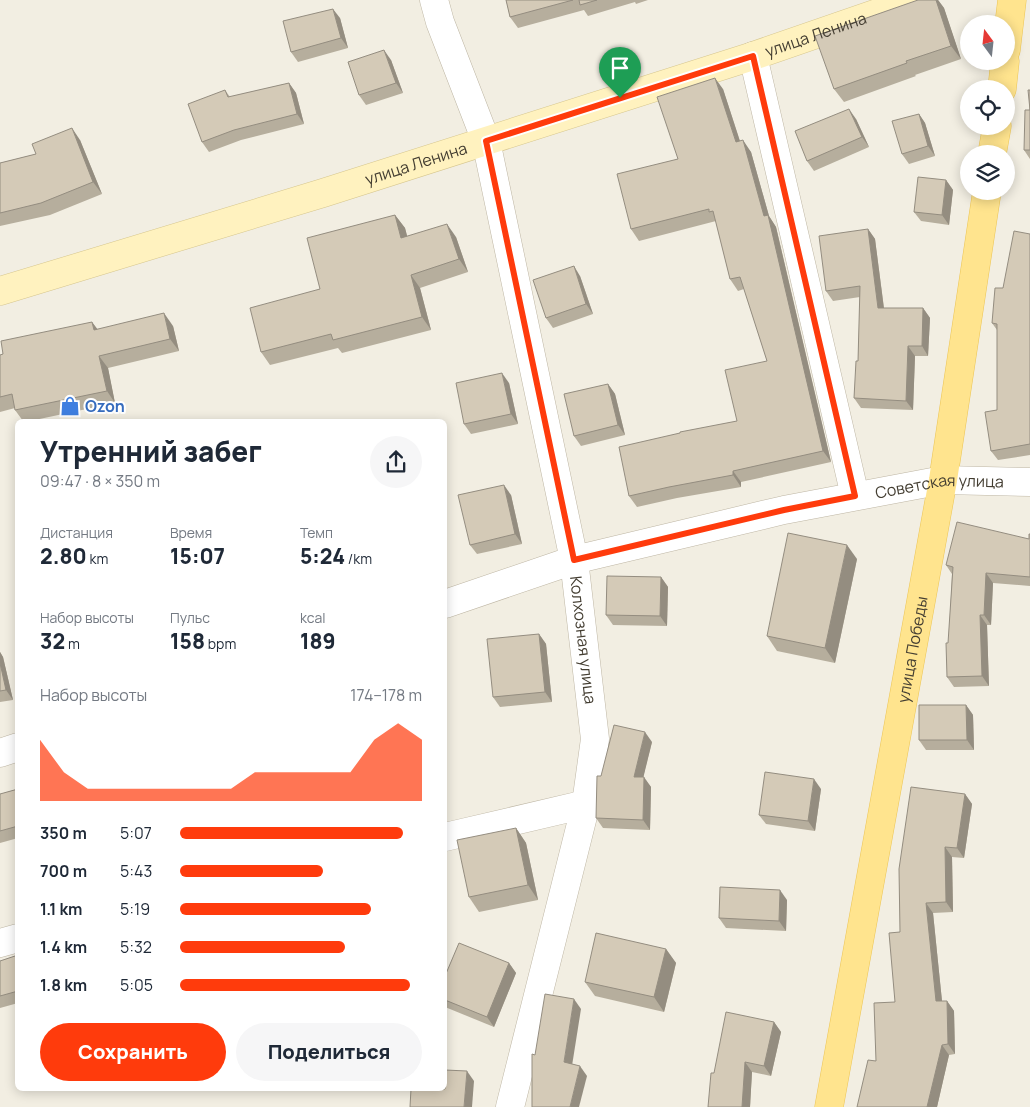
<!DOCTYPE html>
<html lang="ru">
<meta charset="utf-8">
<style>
body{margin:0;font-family:Manrope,sans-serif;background:#f6f6f7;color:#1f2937;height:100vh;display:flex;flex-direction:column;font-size:19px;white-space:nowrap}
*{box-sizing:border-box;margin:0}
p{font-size:16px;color:#747a83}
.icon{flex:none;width:28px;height:28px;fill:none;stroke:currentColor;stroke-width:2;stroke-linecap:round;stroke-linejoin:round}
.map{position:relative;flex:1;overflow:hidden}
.sheet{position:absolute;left:15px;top:419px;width:432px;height:672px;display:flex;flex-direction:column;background:#fff;border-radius:8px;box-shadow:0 2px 12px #0003}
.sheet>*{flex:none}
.needle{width:32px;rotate:345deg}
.fabs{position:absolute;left:960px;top:15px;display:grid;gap:10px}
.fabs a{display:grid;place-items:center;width:55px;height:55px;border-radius:50%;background:#fff;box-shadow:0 2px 12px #0003;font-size:25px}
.pin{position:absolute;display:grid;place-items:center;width:42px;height:42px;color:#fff;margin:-51px -21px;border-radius:50% 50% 50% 0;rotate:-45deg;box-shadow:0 0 5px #0007}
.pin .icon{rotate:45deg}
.round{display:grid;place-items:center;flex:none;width:52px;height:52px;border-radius:26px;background:#f6f6f7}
.summary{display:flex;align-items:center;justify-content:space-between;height:85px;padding:0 25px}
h1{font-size:28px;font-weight:800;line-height:38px}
.metrics{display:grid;grid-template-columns:repeat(3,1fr);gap:8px;height:85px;padding:5px 25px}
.metrics div{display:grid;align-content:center}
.metrics b{font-size:21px;font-weight:800}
.metrics small{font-size:14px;font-weight:400}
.metrics p{font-size:14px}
.chart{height:140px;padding:10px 25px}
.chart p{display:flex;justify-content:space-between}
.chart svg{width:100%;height:90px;margin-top:5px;fill:#ff3b0c;opacity:.7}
.button{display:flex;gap:10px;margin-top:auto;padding:10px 25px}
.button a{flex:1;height:58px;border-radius:30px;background:#ff3b0c;color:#fff;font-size:20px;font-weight:800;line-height:58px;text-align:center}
.button a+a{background:#f6f6f7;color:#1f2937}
ul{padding:0 25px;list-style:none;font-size:16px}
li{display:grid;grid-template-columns:80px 60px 1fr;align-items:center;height:38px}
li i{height:12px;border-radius:6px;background:#ff3b0c}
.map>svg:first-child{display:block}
</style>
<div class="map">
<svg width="1030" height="1107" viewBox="0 0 1030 1107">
<rect width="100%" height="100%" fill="#f2eee2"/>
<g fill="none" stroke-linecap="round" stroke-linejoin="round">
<defs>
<g id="minor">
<path id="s1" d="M434,0L440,22L486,141L574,560L595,739L586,804L510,1107"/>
<polyline points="753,56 855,496"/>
<path id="s2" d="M445,604L574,560L784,510L943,480L1030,482"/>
<polyline points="0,753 18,747"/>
<polyline points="445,837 586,804"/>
<polyline points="0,943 18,938"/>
</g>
<g id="secondary">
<path id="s3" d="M0,291L323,193L753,56L915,0"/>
</g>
<g id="primary">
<polyline points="1006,50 1012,0"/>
<polyline points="1002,89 1005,61"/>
<polyline points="992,154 997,126"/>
<path id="s4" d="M829,1107L943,480L987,191"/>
</g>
</defs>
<use href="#minor" stroke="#beb6a4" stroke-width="29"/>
<use href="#secondary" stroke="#d6c68e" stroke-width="29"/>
<use href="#primary" stroke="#ecc556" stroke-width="29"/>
<use href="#minor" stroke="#fff" stroke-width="28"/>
<use href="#secondary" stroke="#fff2bf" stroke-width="28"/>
<use href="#primary" stroke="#ffe48e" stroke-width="28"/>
</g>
<g fill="#b6ae9d">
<polygon points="506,0 648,0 636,4 635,2 588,16 584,10 518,28 510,17"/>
<polygon points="918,0 938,0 944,8 961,59 915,75 916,76 844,102 834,89"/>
<polygon points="340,18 348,48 298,62 291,52"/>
<polygon points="391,60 403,93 366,105 359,95"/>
<polygon points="289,83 296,93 304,124 241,140 209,152 202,142 225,90 230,97"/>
<polygon points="723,89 740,141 751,152 769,216 776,227 831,462 741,482 741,487 677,498 637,507 629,496 737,421 767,361 744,289 738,291 730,279 716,221 639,241 631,229 678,159"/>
<polygon points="1030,90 1030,159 1024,150 1030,110"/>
<polygon points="919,114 925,123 935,156 909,164 902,154"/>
<polygon points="856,119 869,147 814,171 807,161"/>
<polygon points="80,140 102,194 50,215 0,226 0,163 36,154"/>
<polygon points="946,180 953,190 949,225 921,221 914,212"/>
<polygon points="395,215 405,228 407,236 456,237 468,272 420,288 431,330 342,353 338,348 270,365 261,352 320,289"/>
<polygon points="868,229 875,239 884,308 923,308 930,318 928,356 915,356 913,410 861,408 854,398 858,361 860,297 833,301 826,291"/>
<polygon points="1030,234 1030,455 998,460 991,451 997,410 997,330 992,323 1003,288"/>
<polygon points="580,276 593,314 553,328 546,318"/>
<polygon points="92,322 97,329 173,326 179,351 108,368 115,403 30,421 23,421 15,410 15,408 0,412 0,355"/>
<polygon points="509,383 518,424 471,434 464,424"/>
<polygon points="608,384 615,394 625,435 581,446 574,436"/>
<polygon points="511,495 522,544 477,554 470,545"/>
<polygon points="1030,534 1030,586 993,583 991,625 987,625 989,686 954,687 947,677 952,574 946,565 1029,539"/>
<polygon points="857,559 835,663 777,651 767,636"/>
<polygon points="661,577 668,587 667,626 613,625 606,615"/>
<polygon points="539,634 546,644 552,702 500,707 493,697"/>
<polygon points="0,652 3,657 13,700 0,702"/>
<polygon points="966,705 973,715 974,750 926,750 919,740"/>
<polygon points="652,742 643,777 651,787 650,830 603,828 596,818 601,776"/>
<polygon points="18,789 18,838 0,843 0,794"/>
<polygon points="821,789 815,831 766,824 759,815"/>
<polygon points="965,794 972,804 964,858 952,857 953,912 933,913 942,1001 947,1001 954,1011 955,1054 949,1055 937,1107 857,1107 876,1061 895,1002 900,932"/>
<polygon points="516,828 526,843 538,900 479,912 469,897"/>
<polygon points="787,900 786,931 726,928 719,918"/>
<polygon points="666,949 676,963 664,1012 595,996 585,982"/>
<polygon points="18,955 18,1003 0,1008 0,961"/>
<polygon points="509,963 516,973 494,1027 445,1007 445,976"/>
<polygon points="774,1022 781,1032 771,1076 752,1072 750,1107 708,1107"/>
</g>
<g fill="#948d80">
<polygon points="936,0 938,0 944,8 961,59 951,46"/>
<polygon points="333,9 340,18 348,48 341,38"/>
<polygon points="384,50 391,60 403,93 396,83"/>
<polygon points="715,78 723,89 744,154 736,142"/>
<polygon points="289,83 296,93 304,124 297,114"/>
<polygon points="849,109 856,119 869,147 862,137"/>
<polygon points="919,114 925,123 935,156 928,146"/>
<polygon points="72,128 80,140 102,194 93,182"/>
<polygon points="743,140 751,152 769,216 776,227 831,462 823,451 764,216"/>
<polygon points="946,180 953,190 949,225 942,215"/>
<polygon points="395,215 405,228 411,251 401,238"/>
<polygon points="447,224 456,237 468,272 459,259"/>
<polygon points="868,229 875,239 885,317 878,308"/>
<polygon points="574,266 580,276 593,314 586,304"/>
<polygon points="411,275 420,288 431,330 422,317"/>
<polygon points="923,308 930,318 928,356 922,346"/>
<polygon points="164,313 173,326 179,351 170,339"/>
<polygon points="92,322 101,334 94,330"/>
<polygon points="908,346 915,356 913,410 906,401"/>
<polygon points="99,356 108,368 115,403 107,391"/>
<polygon points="502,373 509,383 518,424 511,414"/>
<polygon points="608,384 615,394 625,435 618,425"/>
<polygon points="733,471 741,482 741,487 733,475"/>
<polygon points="504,485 511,495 522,544 515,534"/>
<polygon points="847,545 857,559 835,663 825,648"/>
<polygon points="986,573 993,583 991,625 984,615"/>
<polygon points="661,577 668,587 667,626 660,616"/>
<polygon points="980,615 987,625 989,686 982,676"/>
<polygon points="539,634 546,644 552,702 545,692"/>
<polygon points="0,652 3,657 13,700 6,690 0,663"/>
<polygon points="966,705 973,715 974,750 967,740"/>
<polygon points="645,732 652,742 641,787 634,777"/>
<polygon points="644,777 651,787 650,830 643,820"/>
<polygon points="814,779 821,789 815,831 808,821"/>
<polygon points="965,794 972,804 964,858 957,848"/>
<polygon points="516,828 526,843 538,900 528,885"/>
<polygon points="945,847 952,857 953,912 946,902"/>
<polygon points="780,890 787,900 786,931 779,921"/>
<polygon points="926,903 933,913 943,1011 936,1001"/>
<polygon points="666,949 676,963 664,1012 654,997"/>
<polygon points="509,963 516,973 494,1027 487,1017"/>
<polygon points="574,999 581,1009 571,1072 564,1062"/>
<polygon points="947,1001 954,1011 955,1054 948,1044"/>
<polygon points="774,1022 781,1032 771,1076 764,1066"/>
<polygon points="942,1045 949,1055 937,1107 927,1107"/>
<polygon points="745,1062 752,1072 750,1107 742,1107"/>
<polygon points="580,1066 587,1076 579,1107 570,1107"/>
<polygon points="467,1071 474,1081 472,1107 464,1107"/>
</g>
<g fill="#d4cab7" stroke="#948d80">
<polygon points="506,0 573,0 510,17"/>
<polygon points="579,0 597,0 580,5"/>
<polygon points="918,0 936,0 951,46 906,61 907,63 834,89 815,36"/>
<polygon points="333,9 341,38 291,52 283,21"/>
<polygon points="384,50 396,83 359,95 348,62"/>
<polygon points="715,78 736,142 743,140 764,216 768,215 823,451 733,471 733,475 669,487 629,496 619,447 680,433 680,432 737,421 725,370 767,361 740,277 730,279 713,211 709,212 709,209 631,229 617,174 678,159 657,97"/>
<polygon points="289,83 297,114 234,130 202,142 188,104 225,90 228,97"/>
<polygon points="1028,90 1030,90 1030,150 1024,150 1025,110 1030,110"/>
<polygon points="849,109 862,137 807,161 795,131"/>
<polygon points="919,114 928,146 902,154 892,121"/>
<polygon points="72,128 93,182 41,203 0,213 0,163 36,154 32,144"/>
<polygon points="918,177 946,180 942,215 914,212"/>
<polygon points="395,215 401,238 447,224 459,259 411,275 422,317 333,340 331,334 261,352 250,308 320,289 307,238"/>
<polygon points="868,229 878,308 923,308 922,346 908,346 906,401 854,398 856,361 858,361 860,286 826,291 819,236"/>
<polygon points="1014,231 1030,234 1030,444 991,451 985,412 997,410 997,324 992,323 995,288 1003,288"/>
<polygon points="574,266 586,304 546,318 533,280"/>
<polygon points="164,313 170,339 99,356 107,391 15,410 12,394 0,397 0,355 3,354 1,341 92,322 94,330"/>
<polygon points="502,373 511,414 464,424 456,383"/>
<polygon points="608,384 618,425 574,436 564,394"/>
<polygon points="504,485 515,534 470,545 458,495"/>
<polygon points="957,522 1029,539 1029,534 1030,534 1030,577 986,573 984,615 980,615 982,676 947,677 946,643 948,643 953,567 946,565"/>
<polygon points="788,533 847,545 825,648 767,636"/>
<polygon points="607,576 661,577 660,616 606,615"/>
<polygon points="539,634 545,692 493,697 487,639"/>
<polygon points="0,663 6,690 0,691"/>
<polygon points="919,705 966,705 967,740 919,740"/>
<polygon points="614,725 645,732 634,777 644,777 643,820 596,818 597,776 601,776"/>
<polygon points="765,772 814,779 808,821 759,815"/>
<polygon points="911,787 965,794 957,848 945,847 946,902 926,903 936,1001 947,1001 948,1044 942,1045 927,1107 857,1107 868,1060 876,1061 874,1003 895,1002 889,933 900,932 899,869"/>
<polygon points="18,789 18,826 0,831 0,794"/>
<polygon points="516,828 528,885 469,897 457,840"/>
<polygon points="720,887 780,890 779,921 719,918"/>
<polygon points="596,933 666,949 654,997 585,982"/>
<polygon points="459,943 509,963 487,1017 445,1000 445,976"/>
<polygon points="18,955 18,991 0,996 0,961"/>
<polygon points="545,994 574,999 564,1062 580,1066 570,1107 532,1107 532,1054 535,1055"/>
<polygon points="726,1012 774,1022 764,1066 745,1062 742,1107 708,1107 711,1073 714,1073"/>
<polygon points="445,1070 467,1071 464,1107 410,1107 411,1089 445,1089"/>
</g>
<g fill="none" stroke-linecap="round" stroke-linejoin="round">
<defs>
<polygon id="route" points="753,56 855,496 784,510 574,560 486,141"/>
</defs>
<use href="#route" stroke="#fff" stroke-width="10"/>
<use href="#route" stroke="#ff3b0c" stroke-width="6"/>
</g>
<defs>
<symbol id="shop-bare" viewBox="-9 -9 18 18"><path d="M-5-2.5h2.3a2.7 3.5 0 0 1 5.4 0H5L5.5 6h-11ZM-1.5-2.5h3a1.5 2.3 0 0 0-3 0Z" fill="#3f7fe0" stroke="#fff" stroke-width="2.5" paint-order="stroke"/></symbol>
</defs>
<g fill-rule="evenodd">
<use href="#shop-bare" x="56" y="392" width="28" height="28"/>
</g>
<g text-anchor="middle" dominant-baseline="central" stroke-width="4" stroke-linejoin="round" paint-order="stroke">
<g font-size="16" fill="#443e32" stroke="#fff">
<text stroke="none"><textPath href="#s3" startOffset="855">улица Ленина</textPath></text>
<text stroke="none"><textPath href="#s3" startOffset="435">улица Ленина</textPath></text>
<text stroke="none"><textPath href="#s2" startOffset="510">Советская улица</textPath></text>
<text stroke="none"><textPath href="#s1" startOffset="659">Колхозная улица</textPath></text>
<text stroke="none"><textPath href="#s4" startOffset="465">улица Победы</textPath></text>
</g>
<g font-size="16" font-weight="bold" fill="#366cbe" stroke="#fff" text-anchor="start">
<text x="85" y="406">Ozon</text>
</g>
</g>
</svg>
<div class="fabs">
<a><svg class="needle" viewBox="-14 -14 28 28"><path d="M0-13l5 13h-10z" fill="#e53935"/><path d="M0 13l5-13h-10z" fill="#747a83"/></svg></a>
<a><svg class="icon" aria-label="locate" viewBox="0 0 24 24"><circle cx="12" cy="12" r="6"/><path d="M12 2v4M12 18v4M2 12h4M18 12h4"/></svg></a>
<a><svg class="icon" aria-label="layers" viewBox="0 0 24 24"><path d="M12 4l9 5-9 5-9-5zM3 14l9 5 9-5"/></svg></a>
</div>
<div class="pin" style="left:620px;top:98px;background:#1e9e55"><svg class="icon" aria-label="arrive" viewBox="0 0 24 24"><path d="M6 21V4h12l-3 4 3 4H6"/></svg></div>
<section class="sheet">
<div class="summary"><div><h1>Утренний забег</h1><p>09:47 · 8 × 350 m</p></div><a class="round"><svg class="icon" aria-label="share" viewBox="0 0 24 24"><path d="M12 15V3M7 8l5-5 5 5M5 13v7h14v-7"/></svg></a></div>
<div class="metrics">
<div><p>Дистанция</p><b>2.80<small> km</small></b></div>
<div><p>Время</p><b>15:07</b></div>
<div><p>Темп</p><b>5:24<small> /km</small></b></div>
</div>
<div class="metrics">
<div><p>Набор высоты</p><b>32<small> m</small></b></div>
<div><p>Пульс</p><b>158<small> bpm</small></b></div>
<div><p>kcal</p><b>189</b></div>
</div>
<div class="chart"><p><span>Набор высоты</span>174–178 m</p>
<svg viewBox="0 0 160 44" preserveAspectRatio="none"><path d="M0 44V14L10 30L20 38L30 38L40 38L50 38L60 38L70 38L80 38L90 30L100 30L110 30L120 30L130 30L140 14L150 6L160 14V44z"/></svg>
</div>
<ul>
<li><b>350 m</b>5:07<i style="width:92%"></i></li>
<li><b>700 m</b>5:43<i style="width:59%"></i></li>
<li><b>1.1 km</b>5:19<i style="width:79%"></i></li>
<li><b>1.4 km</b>5:32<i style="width:68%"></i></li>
<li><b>1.8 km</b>5:05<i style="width:95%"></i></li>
</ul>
<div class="button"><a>Сохранить</a><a>Поделиться</a></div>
</section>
</div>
